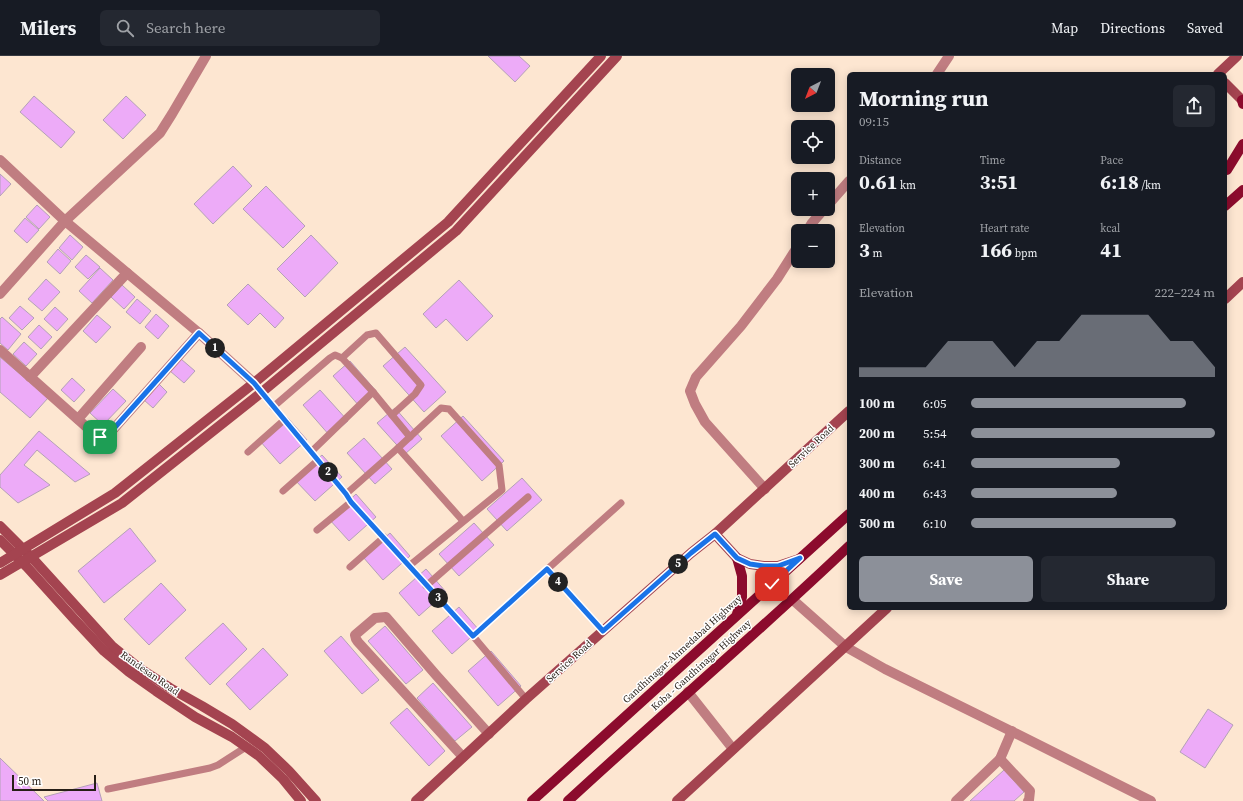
<!DOCTYPE html>
<meta charset="utf-8">
<style>
body{margin:0;font-family:"Source Serif 4",serif;background:#242831;color:#f1f3f6;height:100vh;display:flex;flex-direction:column;font-size:15px;white-space:nowrap}
*{box-sizing:border-box;margin:0}
p{font-size:13px;color:#9ea1a6}
.icon{flex:none;width:22px;height:22px;fill:none;stroke:currentColor;stroke-width:2;stroke-linecap:round;stroke-linejoin:round}
.map{position:relative;flex:1;overflow:hidden}
.panel{position:absolute;left:847px;top:16px;width:380px;height:538px;display:flex;flex-direction:column;background:#171b24;border-radius:6px;box-shadow:0 2px 10px #0003}
.panel>*{flex:none}
.needle{width:26px;rotate:222deg}
.tools{position:absolute;left:791px;top:12px;display:grid;gap:8px}
.tools a{display:grid;place-items:center;width:44px;height:44px;border-radius:6px;background:#171b24;box-shadow:0 2px 10px #0003;font-size:20px}
.scale{position:absolute;left:12px;bottom:10px;width:84px;box-sizing:border-box;padding-left:4px;border:2px solid #271f17;border-top:0;font-size:11px;line-height:14px;white-space:nowrap;color:#271f17;-webkit-text-stroke:3px #fff;paint-order:stroke}
.pin{position:absolute;display:grid;place-items:center;width:34px;height:34px;color:#fff;margin:-17px;border-radius:8px;box-shadow:0 2px 6px #0006}
.km{position:absolute;width:20px;height:20px;margin:-10px;border-radius:50%;background:#222;color:#fff;font-size:11px;line-height:20px;text-align:center}
.round{display:grid;place-items:center;flex:none;width:42px;height:42px;border-radius:6px;background:#242831}
.headline{display:flex;align-items:center;justify-content:space-between;height:68px;padding:0 12px}
h1{font-size:22px;font-weight:700;line-height:30px}
.figures{display:grid;grid-template-columns:repeat(3,1fr);gap:6px;height:68px;padding:4px 12px}
.figures div{display:grid;align-content:center}
.figures b{font-size:20px;font-weight:700}
.figures small{font-size:11px;font-weight:400}
.figures p{font-size:11px}
.chart{height:112px;padding:8px 12px}
.chart p{display:flex;justify-content:space-between}
.chart svg{width:100%;height:72px;margin-top:4px;fill:#8c9099;opacity:.7}
.button{display:flex;gap:8px;margin-top:auto;padding:8px 12px}
.button a{flex:1;height:46px;border-radius:6px;background:#8c9099;color:#fff;font-size:16px;font-weight:700;line-height:46px;text-align:center}
.button a+a{background:#242831;color:#f1f3f6}
ul{padding:0 12px;list-style:none;font-size:13px}
li{display:grid;grid-template-columns:64px 48px 1fr;align-items:center;height:30px}
li i{height:10px;border-radius:5px;background:#8c9099}
header{display:flex;align-items:center;gap:24px;box-sizing:border-box;height:56px;padding:0 20px;background:#171b24;border-bottom:1px solid #363941}
header strong{font-size:19px}
nav{display:flex;gap:22px;margin-inline-start:auto;font-size:14px}
.search{width:280px;height:36px;background:#242831;display:flex;align-items:center;gap:10px;box-sizing:border-box;padding:0 14px;border-radius:6px;color:#9ea1a6;font-size:15px}
.map>svg:first-child{display:block}
</style>
<header>
<strong>Milers</strong>
<div class="search"><svg class="icon" aria-label="search" viewBox="0 0 24 24"><circle cx="10" cy="10" r="6"/><path d="M15 15l6 6"/></svg>Search here</div>
<nav><a>Map</a><a>Directions</a><a>Saved</a></nav>
</header>
<div class="map">
<svg width="1243" height="745" viewBox="0 0 1243 745">
<rect width="100%" height="100%" fill="#fde6d1"/>
<g fill="#edabf8" stroke="#b4a1b7">
<polygon points="488,0 519,0 530,10 515,26"/>
<polygon points="34,40 75,76 61,92 20,56"/>
<polygon points="126,40 146,59 123,83 103,64"/>
<polygon points="233,110 252,130 213,168 194,148"/>
<polygon points="0,118 11,128 0,140"/>
<polygon points="266,130 305,170 283,192 243,153"/>
<polygon points="37,149 50,161 39,173 26,161"/>
<polygon points="25,162 39,174 27,187 14,175"/>
<polygon points="70,179 83,191 72,204 59,192"/>
<polygon points="311,179 338,207 305,241 277,213"/>
<polygon points="58,193 71,205 60,218 47,206"/>
<polygon points="86,199 100,211 88,223 75,211"/>
<polygon points="100,212 113,224 92,247 79,235"/>
<polygon points="46,223 60,236 42,255 28,243"/>
<polygon points="459,224 493,260 467,285 446,263 436,272 423,258"/>
<polygon points="248,228 284,262 275,272 260,257 248,269 227,249"/>
<polygon points="122,229 135,241 124,253 111,241"/>
<polygon points="137,243 151,255 140,268 126,256"/>
<polygon points="20,250 34,262 22,274 9,262"/>
<polygon points="55,251 68,263 57,275 44,263"/>
<polygon points="156,258 169,270 158,283 145,271"/>
<polygon points="97,259 111,271 96,287 83,275"/>
<polygon points="2,261 21,278 8,294 0,287 0,263"/>
<polygon points="39,269 52,281 41,293 28,281"/>
<polygon points="24,286 37,298 26,310 13,298"/>
<polygon points="405,291 446,336 424,356 383,310"/>
<polygon points="0,301 48,342 30,362 0,336"/>
<polygon points="181,303 195,315 184,327 170,315"/>
<polygon points="350,305 377,336 360,351 333,320"/>
<polygon points="72,322 85,334 74,346 61,334"/>
<polygon points="159,328 167,336 153,352 144,344"/>
<polygon points="113,333 126,345 103,369 90,357"/>
<polygon points="320,334 348,365 330,380 303,349"/>
<polygon points="395,352 422,383 405,398 377,367"/>
<polygon points="463,360 504,405 482,425 441,380"/>
<polygon points="287,361 307,384 280,408 260,385"/>
<polygon points="39,375 90,418 75,426 37,394 24,409 50,429 18,447 0,431 0,419"/>
<polygon points="364,382 392,413 375,428 347,397"/>
<polygon points="322,399 342,421 315,445 294,423"/>
<polygon points="522,422 542,444 507,475 487,453"/>
<polygon points="356,438 376,461 349,485 329,463"/>
<polygon points="474,467 494,489 459,520 439,498"/>
<polygon points="130,472 156,505 104,547 78,515"/>
<polygon points="390,477 410,500 383,524 363,501"/>
<polygon points="426,513 446,536 419,560 399,537"/>
<polygon points="161,527 186,554 149,589 124,563"/>
<polygon points="459,551 479,574 452,598 432,575"/>
<polygon points="223,567 247,593 210,629 185,602"/>
<polygon points="385,570 423,614 406,628 368,585"/>
<polygon points="341,580 379,624 362,638 324,595"/>
<polygon points="263,592 288,619 250,654 226,628"/>
<polygon points="491,595 521,630 498,650 468,615"/>
<polygon points="433,627 472,671 455,685 417,642"/>
<polygon points="407,652 445,695 429,710 390,667"/>
<polygon points="1208,653 1233,669 1205,712 1180,696"/>
<polygon points="0,702 44,745 0,745"/>
<polygon points="1004,714 1024,736 1014,745 970,745"/>
<polygon points="97,727 102,745 48,745 44,741"/>
</g>
<g fill="none" stroke-linecap="round" stroke-linejoin="round">
<g stroke="#c07d81" stroke-width="7">
<polyline points="342,302 367,279 376,277 421,329 415,338 392,359"/>
<polyline points="254,327 346,438 351,446 473,580 526,643"/>
<polyline points="273,351 330,302 335,299 342,302 373,336 410,381"/>
<polyline points="398,392 463,465"/>
<polyline points="248,396 284,364"/>
<polyline points="311,396 373,336"/>
<polyline points="283,435 318,404"/>
<polyline points="346,438 398,392 441,352 449,353 499,409 502,434 409,510"/>
<polyline points="317,474 351,446"/>
<polyline points="350,511 384,481"/>
<polyline points="547,513 603,575"/>
<polyline points="426,530 528,441"/>
<polyline points="473,580 621,447"/>
<polyline points="108,733 210,712 218,709 246,691"/>
</g>
<g stroke="#c07d81" stroke-width="10">
<polyline points="937,18 949,0"/>
<polyline points="0,104 65,165 160,77 172,58 206,0"/>
<polyline points="828,149 849,125"/>
<polyline points="807,175 812,167 824,153"/>
<polyline points="0,238 65,165 199,277 254,327"/>
<polyline points="0,294 91,375 100,381 104,382 109,378 199,277"/>
<polyline points="30,321 127,217"/>
<polyline points="78,363 141,291"/>
<polyline points="765,433 705,366 695,348 690,335 696,321 741,270 777,223 798,190"/>
<polyline points="793,544 846,591 885,613 1017,678 1151,745"/>
<polyline points="688,636 733,693"/>
<polyline points="463,701 358,586 356,583 355,579 375,562 386,561 436,619 489,678"/>
<polyline points="1000,703 1030,735 1029,744 1028,745"/>
<polyline points="956,745 1000,703 1012,675"/>
</g>
<g stroke="#a44450" stroke-width="10">
<polyline points="1218,18 1237,0"/>
<polyline points="1225,27 1243,45"/>
<polyline points="1225,243 1243,226"/>
<polyline points="0,470 35,505 113,591 139,612 170,632 202,650 232,668 265,692 289,715 316,745"/>
<polyline points="715,478 737,502 750,508 764,510 778,510 799,503"/>
<polyline points="0,484 27,511 74,563 104,595 129,616 156,635 195,661 232,681 259,700 283,723 301,745"/>
<polyline points="0,507 115,437 254,327 448,166 601,0"/>
<polyline points="0,519 122,447 262,336 456,175 617,0"/>
<polyline points="416,745 526,643 691,497 715,478 849,355"/>
<polyline points="677,745 887,552"/>
</g>
<g stroke="#8c0b2d" stroke-width="10">
<polyline points="1242,44 1243,48"/>
<polyline points="1227,114 1243,88"/>
<polyline points="1225,150 1243,134"/>
<polyline points="737,558 742,541 742,520 737,502"/>
<polyline points="532,745 849,458"/>
<path d="M568,745C661,659 758,577 849,490"/>
</g>
</g>
<g fill="none" stroke-linecap="round" stroke-linejoin="round">
<defs>
<polyline id="route" points="100,381 104,382 109,378 199,277 254,327 346,438 351,446 473,580 547,513 603,575 691,497 715,478 737,502 750,508 764,510 778,510 800,502 772,528"/>
</defs>
<use href="#route" stroke="#fff" stroke-width="8"/>
<use href="#route" stroke="#1a73e8" stroke-width="5"/>
</g>
<g text-anchor="middle" dominant-baseline="central" stroke-width="3" stroke-linejoin="round" paint-order="stroke">
<g font-size="10" fill="#271f17" stroke="#fff">
<text transform="translate(811 390) rotate(-43)">Service Road</text>
<text transform="translate(682 593) rotate(-42)">Gandhinagar-Ahmedabad Highway</text>
<text transform="translate(569 605) rotate(-42)">Service Road</text>
<text transform="translate(701 609) rotate(-42)">Koba - Gandhinagar Highway</text>
<text transform="translate(150 617) rotate(35)">Randesan Road</text>
</g>
</g>
</svg>
<div class="tools">
<a><svg class="needle" viewBox="-14 -14 28 28"><path d="M0-13l5 13h-10z" fill="#e53935"/><path d="M0 13l5-13h-10z" fill="#9ea1a6"/></svg></a>
<a><svg class="icon" aria-label="locate" viewBox="0 0 24 24"><circle cx="12" cy="12" r="6"/><path d="M12 2v4M12 18v4M2 12h4M18 12h4"/></svg></a>
<a>+</a>
<a>−</a>
</div>
<div class="scale">50 m</div>
<div class="pin" style="left:100px;top:381px;background:#1e9e55"><svg class="icon" aria-label="arrive" viewBox="0 0 24 24"><path d="M6 21V4h12l-3 4 3 4H6"/></svg></div>
<div class="pin" style="left:772px;top:528px;background:#d93025"><svg class="icon" aria-label="check" viewBox="0 0 24 24"><path d="M5 12l5 5 9-10"/></svg></div>
<b class="km" style="left:215px;top:292px">1</b>
<b class="km" style="left:328px;top:416px">2</b>
<b class="km" style="left:438px;top:542px">3</b>
<b class="km" style="left:558px;top:526px">4</b>
<b class="km" style="left:678px;top:508px">5</b>
<section class="panel">
<div class="headline"><div><h1>Morning run</h1><p>09:15</p></div><a class="round"><svg class="icon" aria-label="share" viewBox="0 0 24 24"><path d="M12 15V3M7 8l5-5 5 5M5 13v7h14v-7"/></svg></a></div>
<div class="figures">
<div><p>Distance</p><b>0.61<small> km</small></b></div>
<div><p>Time</p><b>3:51</b></div>
<div><p>Pace</p><b>6:18<small> /km</small></b></div>
</div>
<div class="figures">
<div><p>Elevation</p><b>3<small> m</small></b></div>
<div><p>Heart rate</p><b>166<small> bpm</small></b></div>
<div><p>kcal</p><b>41</b></div>
</div>
<div class="chart"><p><span>Elevation</span>222–224 m</p>
<svg viewBox="0 0 160 44" preserveAspectRatio="none"><path d="M0 44V38L10 38L20 38L30 38L40 22L50 22L60 22L70 38L80 22L90 22L100 6L110 6L120 6L130 6L140 22L150 22L160 38V44z"/></svg>
</div>
<ul>
<li><b>100 m</b>6:05<i style="width:88%"></i></li>
<li><b>200 m</b>5:54<i style="width:100%"></i></li>
<li><b>300 m</b>6:41<i style="width:61%"></i></li>
<li><b>400 m</b>6:43<i style="width:60%"></i></li>
<li><b>500 m</b>6:10<i style="width:84%"></i></li>
</ul>
<div class="button"><a>Save</a><a>Share</a></div>
</section>
</div>
